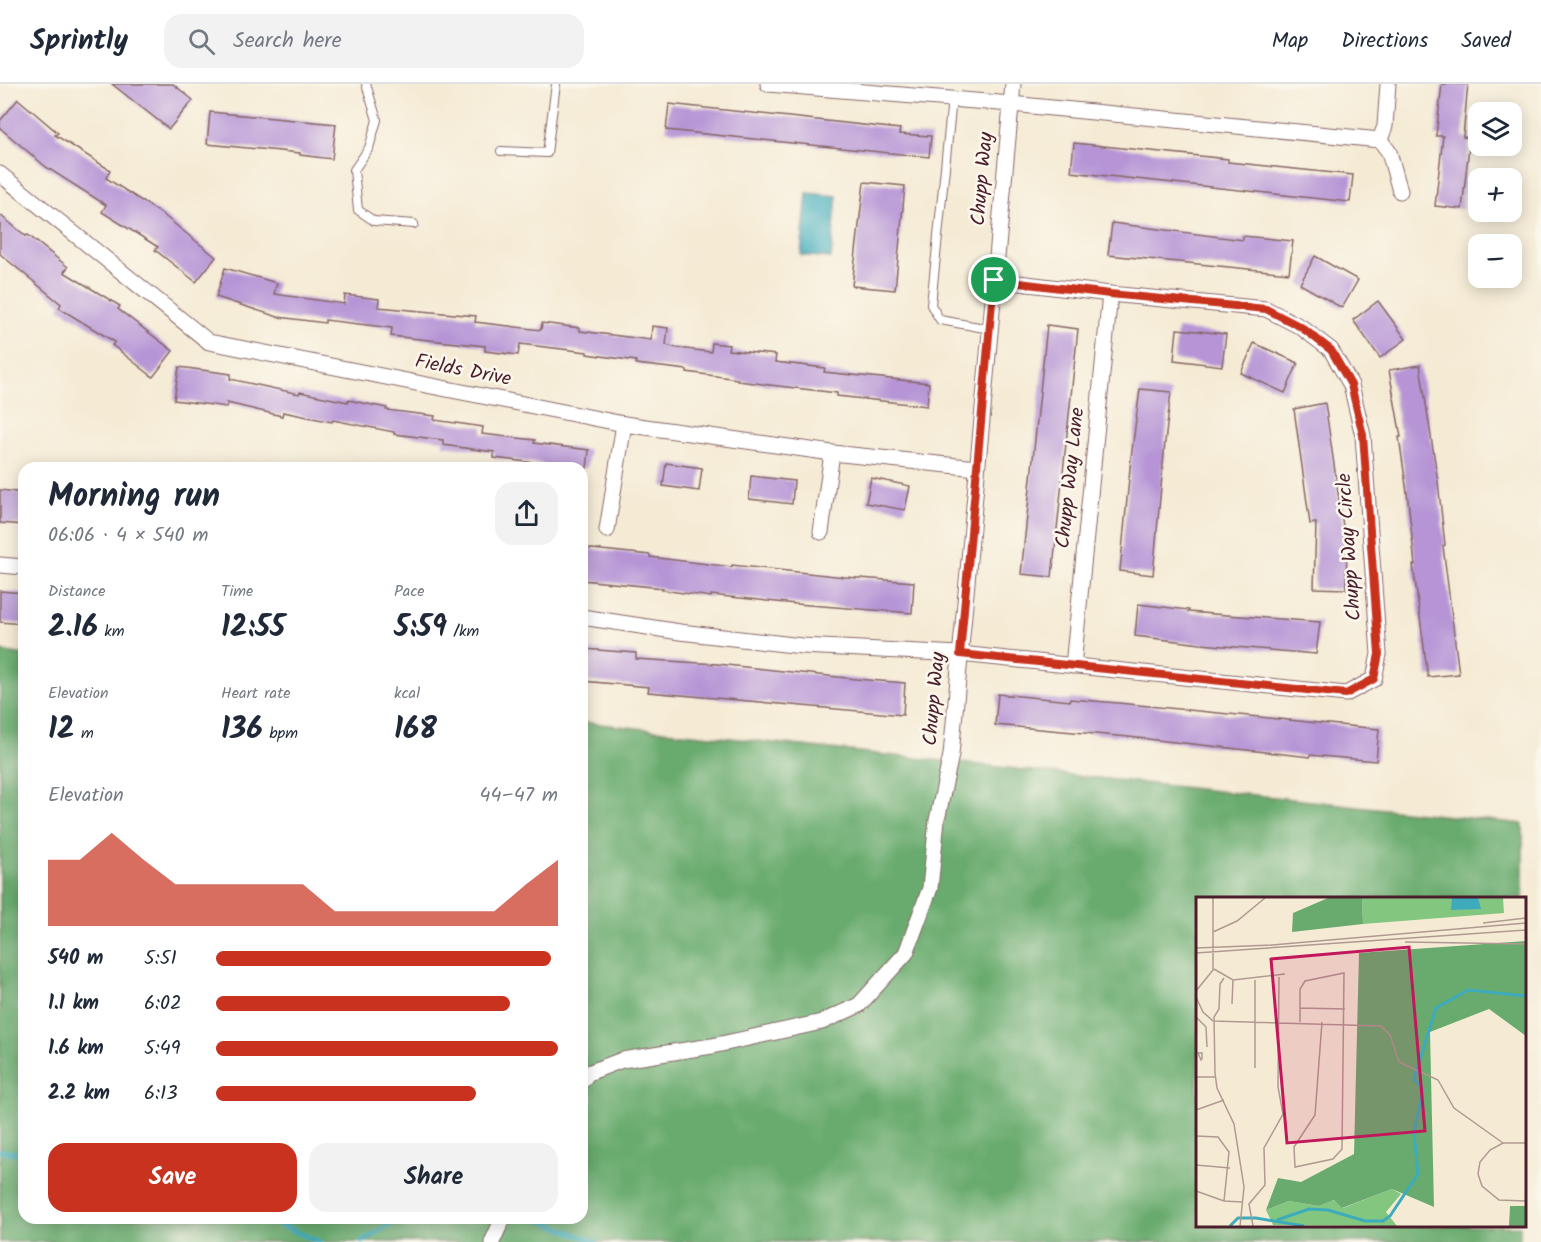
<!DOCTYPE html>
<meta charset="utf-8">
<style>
body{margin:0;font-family:Kalam,sans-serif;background:#f2f2f3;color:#1f2937;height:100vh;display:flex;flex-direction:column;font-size:22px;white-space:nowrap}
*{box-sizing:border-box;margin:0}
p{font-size:20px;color:#747a83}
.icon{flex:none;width:33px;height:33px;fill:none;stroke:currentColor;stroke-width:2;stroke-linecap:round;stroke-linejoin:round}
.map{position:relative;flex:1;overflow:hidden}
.panel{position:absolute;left:18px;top:378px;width:570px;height:762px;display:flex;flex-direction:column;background:#fff;border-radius:18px;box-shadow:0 3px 15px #0003}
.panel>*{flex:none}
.controls{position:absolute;left:1468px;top:18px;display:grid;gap:12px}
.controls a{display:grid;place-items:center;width:54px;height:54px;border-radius:12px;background:#fff;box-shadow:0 3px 15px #0003;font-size:30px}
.pin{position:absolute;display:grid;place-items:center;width:51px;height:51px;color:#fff;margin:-26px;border:3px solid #fff;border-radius:50%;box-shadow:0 2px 6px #0007}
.round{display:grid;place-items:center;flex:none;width:63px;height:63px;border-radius:18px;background:#f2f2f3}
.headline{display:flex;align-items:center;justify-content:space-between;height:102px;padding:0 30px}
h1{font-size:33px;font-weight:700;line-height:45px}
.stats{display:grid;grid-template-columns:repeat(3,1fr);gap:9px;height:102px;padding:6px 30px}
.stats div{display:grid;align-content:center}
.stats b{font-size:30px;font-weight:700}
.stats small{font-size:16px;font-weight:400}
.stats p{font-size:16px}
.chart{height:168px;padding:12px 30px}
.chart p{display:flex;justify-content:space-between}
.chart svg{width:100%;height:108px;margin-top:6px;fill:#c8321e;opacity:.7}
.cta{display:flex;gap:12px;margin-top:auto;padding:12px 30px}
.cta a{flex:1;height:69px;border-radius:18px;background:#c8321e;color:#fff;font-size:24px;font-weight:700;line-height:69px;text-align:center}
.cta a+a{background:#f2f2f3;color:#1f2937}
ul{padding:0 30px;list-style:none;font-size:20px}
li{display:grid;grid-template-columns:96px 72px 1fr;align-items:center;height:45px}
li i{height:15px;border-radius:8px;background:#c8321e}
header{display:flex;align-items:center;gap:36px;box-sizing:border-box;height:84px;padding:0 30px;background:#fff;border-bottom:2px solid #e0e1e3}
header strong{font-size:28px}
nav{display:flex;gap:33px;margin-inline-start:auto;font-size:21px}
.search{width:420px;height:54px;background:#f2f2f3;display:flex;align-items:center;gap:15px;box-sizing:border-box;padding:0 21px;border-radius:18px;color:#747a83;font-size:22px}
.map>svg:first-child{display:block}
</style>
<header>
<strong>Sprintly</strong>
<div class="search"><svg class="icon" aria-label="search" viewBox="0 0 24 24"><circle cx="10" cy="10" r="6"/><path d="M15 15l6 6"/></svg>Search here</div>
<nav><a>Map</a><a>Directions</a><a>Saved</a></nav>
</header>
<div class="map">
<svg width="1541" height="1158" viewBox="0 0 1541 1158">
<rect width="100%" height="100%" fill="#fbf7ec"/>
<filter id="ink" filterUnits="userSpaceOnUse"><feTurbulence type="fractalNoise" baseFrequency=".0167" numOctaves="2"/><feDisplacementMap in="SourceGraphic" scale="12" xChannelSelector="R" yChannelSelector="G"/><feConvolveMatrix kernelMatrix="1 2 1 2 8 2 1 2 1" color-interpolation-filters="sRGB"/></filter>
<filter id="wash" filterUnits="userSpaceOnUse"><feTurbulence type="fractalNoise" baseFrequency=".008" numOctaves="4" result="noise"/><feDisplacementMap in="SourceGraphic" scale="24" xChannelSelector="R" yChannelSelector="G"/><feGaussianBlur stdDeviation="1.35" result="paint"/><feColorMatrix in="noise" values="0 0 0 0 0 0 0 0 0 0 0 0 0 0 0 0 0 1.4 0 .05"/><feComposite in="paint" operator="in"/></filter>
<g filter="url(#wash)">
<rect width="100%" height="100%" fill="#f5ebd5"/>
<polygon fill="#69ab6e" stroke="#5a654c" stroke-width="1.5" points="0,567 24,571 24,1134 582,1134 582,638 1523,740 1523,814 1198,814 1198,1142 1520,1142 1520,1158 0,1158"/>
<polygon fill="#3dabbc" stroke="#446574" stroke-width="1.5" points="807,109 837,112 831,174 801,171"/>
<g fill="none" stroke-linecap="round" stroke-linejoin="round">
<g stroke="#3dabbc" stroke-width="5">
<polyline points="0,1067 24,1070"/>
<polyline points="263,1134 320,1158"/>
<polyline points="535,1134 595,1158"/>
<polyline points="362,1158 399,1134"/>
</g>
</g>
<g id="blocks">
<g fill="#b694d6">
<polygon points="112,0 173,0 193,16 169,45"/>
<polygon points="1442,0 1468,0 1463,53 1470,54 1462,125 1435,122 1443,52 1436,52"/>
<polygon points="18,15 58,49 55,51 110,86 106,94 162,130 216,173 196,198 155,166 158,163 102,128 106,121 46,83 0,44 0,37"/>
<polygon points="669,20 900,45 899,50 931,52 929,73 666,46"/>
<polygon points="210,28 336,40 332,75 300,71 300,69 207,60"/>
<polygon points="1074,59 1228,75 1228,78 1353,91 1350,118 1071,88"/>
<polygon points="864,98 905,102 895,206 852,202"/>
<polygon points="0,131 26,152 28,151 68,183 64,188 120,222 118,225 173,267 153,293 112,261 115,258 59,224 61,220 0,170"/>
<polygon points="1112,139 1243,156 1243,152 1293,157 1289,189 1108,171"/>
<polygon points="1315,172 1358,196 1342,224 1300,200"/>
<polygon points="225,184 277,199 274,210 344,220 345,211 379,215 378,223 476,232 475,238 541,246 542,239 580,244 580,247 651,256 652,242 668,244 666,261 677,264 711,268 712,259 729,261 728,266 776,271 775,278 825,284 824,288 929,299 927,322 837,312 837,309 737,297 738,295 687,288 687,286 636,280 636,277 587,270 587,268 520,260 518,271 485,267 485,262 391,252 392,244 325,236 325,239 278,233 216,213"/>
<polygon points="1378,217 1406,255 1380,274 1353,236"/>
<polygon points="1047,241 1078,245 1052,493 1021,490"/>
<polygon points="1177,245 1226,250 1222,282 1174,276"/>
<polygon points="1254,259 1298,279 1285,309 1241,289"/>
<polygon points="1420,281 1438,398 1445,461 1443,462 1459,590 1428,593 1413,481 1415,481 1408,416 1399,353 1401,353 1389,286"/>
<polygon points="179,283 231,290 230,295 299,310 300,308 348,318 348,316 387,324 386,326 435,332 434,336 483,343 482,350 535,356 534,359 589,366 587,384 542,384 543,380 494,374 494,368 443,361 443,356 394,350 394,348 333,336 332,338 283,328 282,332 227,319 227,323 174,316"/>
<polygon points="1140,305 1171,308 1165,358 1153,491 1120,487 1131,374"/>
<polygon points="1325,319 1345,456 1347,456 1346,505 1314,504 1316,439 1310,440 1294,325"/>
<polygon points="666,379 702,384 699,407 663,402"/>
<polygon points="751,392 794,397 792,420 749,415"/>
<polygon points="871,394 910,402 905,426 866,419"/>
<polygon points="0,406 24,409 24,441 0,439"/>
<polygon points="582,464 650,471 650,473 732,483 732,481 845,493 914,498 912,529 796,520 711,511 711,513 662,506 663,504 582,496"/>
<polygon points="0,507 24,509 24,540 0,538"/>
<polygon points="1138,520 1189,526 1188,528 1320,538 1316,570 1201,560 1135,552"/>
<polygon points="584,565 636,569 636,575 717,580 856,595 905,599 903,631 648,608 649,603 582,597"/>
<polygon points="998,610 1070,617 1070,615 1118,619 1379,645 1376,677 1310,671 1310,673 1129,653 995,641"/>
</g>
</g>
</g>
<g filter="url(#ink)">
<use href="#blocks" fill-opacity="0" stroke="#866666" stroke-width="1.5"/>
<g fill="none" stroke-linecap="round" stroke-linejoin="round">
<defs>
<g id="lane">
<polyline points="366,0 377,36 369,64 354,86 358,126 374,137 414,140"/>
<polyline points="952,15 931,221 940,236 990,245"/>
<polyline points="501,67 547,69 556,0"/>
</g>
<g id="street">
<polyline points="768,0 1011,20 1380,56"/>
<polyline points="1388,0 1385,42 1380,56 1389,68 1400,107"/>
<polyline points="0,90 209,258 624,340 832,369 977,384"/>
<polyline points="607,446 624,340"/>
<polyline points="821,448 832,369"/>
<polyline points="0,481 24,483"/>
<polyline points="582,533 680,548 802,562 960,570 1346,610 1374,595 1379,570 1363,352 1351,301 1331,266 1301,243 1266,225 1110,210 994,196"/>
<polyline points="1073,582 1110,210"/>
<polyline points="582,997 588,989 622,976 712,962 822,938 859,921 906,869 930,804 937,736 951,671 1013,0"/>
<polyline points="492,1158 503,1134"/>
</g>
</defs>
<use href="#lane" stroke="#866666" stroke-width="10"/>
<use href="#street" stroke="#866666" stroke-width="17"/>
<use href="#lane" stroke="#fff" stroke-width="8"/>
<use href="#street" stroke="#fff" stroke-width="15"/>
</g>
</g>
<g fill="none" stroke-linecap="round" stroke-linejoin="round" filter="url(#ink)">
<defs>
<polygon id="route" points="994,196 1110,210 1266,225 1301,243 1331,266 1351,301 1363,351 1379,570 1374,595 1346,610 960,570"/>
</defs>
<use href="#route" stroke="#fff" stroke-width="12"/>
<use href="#route" stroke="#c8321e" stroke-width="8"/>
</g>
<g text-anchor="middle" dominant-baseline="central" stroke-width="5" stroke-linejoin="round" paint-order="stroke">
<g font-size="20" fill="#4a1f2b" stroke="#fbf7ec">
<text transform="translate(983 95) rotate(-85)">Chupp Way</text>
<text transform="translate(463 287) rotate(11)">Fields Drive</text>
<text transform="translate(1071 394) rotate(-84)">Chupp Way Lane</text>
<text transform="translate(1350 463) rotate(-94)">Chupp Way Circle</text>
<text transform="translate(935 615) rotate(-85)">Chupp Way</text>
</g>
</g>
<g transform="translate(1196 813)">
<rect width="330" height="330" fill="#f5ebd5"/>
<path d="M166,1H307L308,16L167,27ZM196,292L205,297L190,315L201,329L77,328L70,313L93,304L123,309L138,303L147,311Z" fill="#82c680"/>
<path d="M132,1H166L167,27L96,35L97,16ZM330,44V139L293,112L234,135L238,310L196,292L146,311L138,303L123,309L93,304L70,313L82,281L105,285L158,257L163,56ZM314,309H330V329H313Z" fill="#69ab6e"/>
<path d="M256,1H282L285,12L255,13Z" fill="#3dabbc"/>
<path fill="none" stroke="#3dabbc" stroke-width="3" d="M81,323L113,312L132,313L169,324H187L194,319L222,277L218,236L227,192L218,182L240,111L272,93L330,99M34,329L42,321H60L108,329"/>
<path fill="none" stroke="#b19991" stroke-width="1.5" d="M17,1V35L41,24L69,1M287,26L330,21M209,45L330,47M0,51L76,48L330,26M0,56L330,33M18,72L37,83L89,77M28,81L24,87L23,112L18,120L19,176L21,191L38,227L48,290L44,329M0,94L17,73V35M0,100L7,115L17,124L185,129L194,138L203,165L242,183L258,211L307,246M36,107L37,83M104,111L149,112M0,120L10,130L11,150M104,125V92L109,84L148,76L146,252L137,262L99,270L98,250L119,218L126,125M2,156H6V162L5,163ZM59,171V83M0,180H19M0,213L28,203M0,239L22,240L33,255L28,304M330,246H307L294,253L284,265L282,277L286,289L303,303L330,304M0,268L34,271M0,294L28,304L46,305M57,329L53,307L69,288L68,251L87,217L82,190L83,80"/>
<path fill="#c2185b" fill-opacity="0.15" stroke="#c2185b" stroke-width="3" d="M213,50L229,234L91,246L75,62Z"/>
<rect width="330" height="330" fill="none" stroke="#4a1f2b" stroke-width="3"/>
</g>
</svg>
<div class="controls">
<a><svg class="icon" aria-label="layers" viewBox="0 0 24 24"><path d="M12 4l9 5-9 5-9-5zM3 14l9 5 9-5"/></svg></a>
<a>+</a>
<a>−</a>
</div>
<div class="pin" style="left:994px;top:196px;background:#1e9e55"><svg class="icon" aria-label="arrive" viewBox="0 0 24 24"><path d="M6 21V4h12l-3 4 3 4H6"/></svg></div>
<section class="panel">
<div class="headline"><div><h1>Morning run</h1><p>06:06 · 4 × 540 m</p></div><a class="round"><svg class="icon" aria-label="share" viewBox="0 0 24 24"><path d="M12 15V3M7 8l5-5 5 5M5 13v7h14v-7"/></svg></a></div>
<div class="stats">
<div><p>Distance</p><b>2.16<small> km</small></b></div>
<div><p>Time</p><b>12:55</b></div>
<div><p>Pace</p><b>5:59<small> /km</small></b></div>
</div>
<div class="stats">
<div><p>Elevation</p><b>12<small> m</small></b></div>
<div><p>Heart rate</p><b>136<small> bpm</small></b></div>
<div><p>kcal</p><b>168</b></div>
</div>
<div class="chart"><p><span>Elevation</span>44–47 m</p>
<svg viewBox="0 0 160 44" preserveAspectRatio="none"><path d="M0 44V17L10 17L20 6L30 17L40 27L50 27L60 27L70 27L80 27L90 38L100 38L110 38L120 38L130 38L140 38L150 27L160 17V44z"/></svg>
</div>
<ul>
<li><b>540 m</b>5:51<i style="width:98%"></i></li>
<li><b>1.1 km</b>6:02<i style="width:86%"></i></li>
<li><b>1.6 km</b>5:49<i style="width:100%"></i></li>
<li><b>2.2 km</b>6:13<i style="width:76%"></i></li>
</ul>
<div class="cta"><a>Save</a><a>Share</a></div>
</section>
</div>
